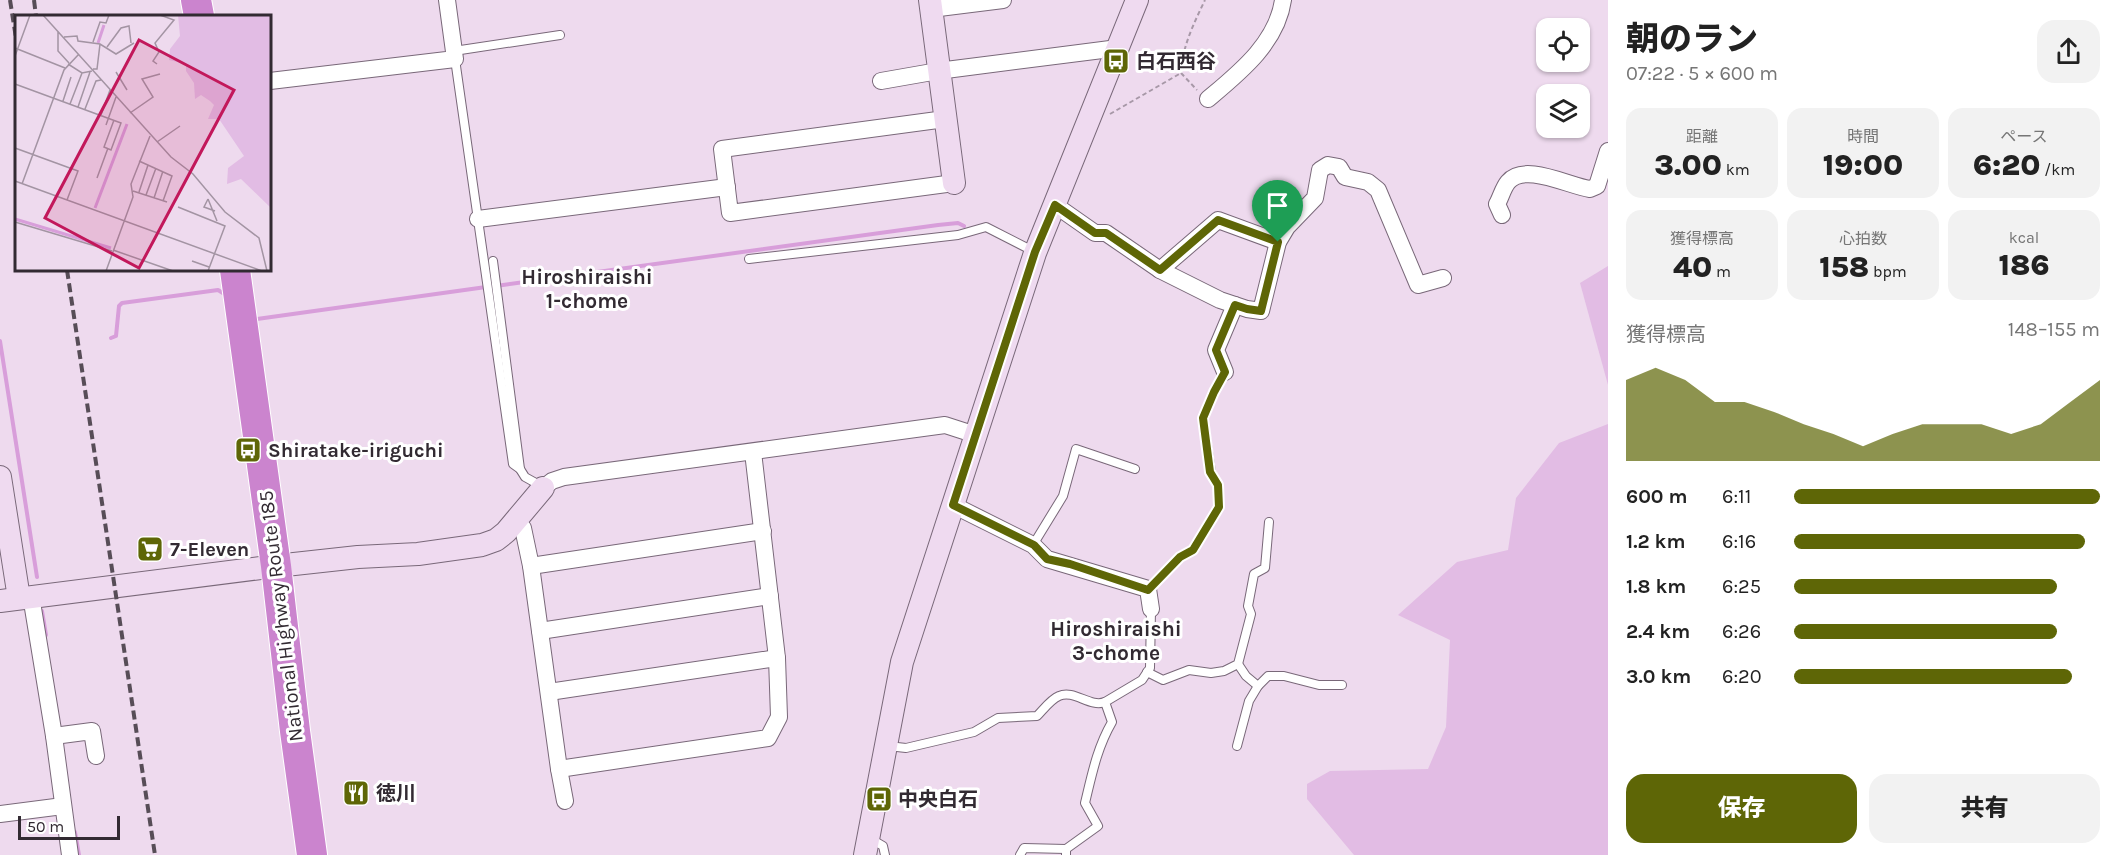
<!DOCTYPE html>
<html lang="ja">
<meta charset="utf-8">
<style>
body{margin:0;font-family:Karla,"Noto Sans JP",sans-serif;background:#f2f2f2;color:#222;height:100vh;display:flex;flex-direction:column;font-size:22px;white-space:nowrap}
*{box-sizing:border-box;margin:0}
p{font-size:20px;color:#767676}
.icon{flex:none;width:33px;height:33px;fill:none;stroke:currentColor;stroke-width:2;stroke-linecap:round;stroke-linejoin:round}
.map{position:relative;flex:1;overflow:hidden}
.details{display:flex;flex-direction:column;background:#fff;width:510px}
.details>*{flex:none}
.controls{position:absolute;left:1536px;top:18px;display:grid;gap:12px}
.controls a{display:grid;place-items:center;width:54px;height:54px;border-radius:12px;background:#fff;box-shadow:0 2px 4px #0004;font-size:30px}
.scale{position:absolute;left:18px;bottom:15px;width:102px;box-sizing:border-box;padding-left:6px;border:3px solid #322a32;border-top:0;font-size:16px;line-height:21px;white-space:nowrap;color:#322a32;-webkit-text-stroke:4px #fff;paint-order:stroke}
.pin{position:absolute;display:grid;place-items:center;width:51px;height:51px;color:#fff;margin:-62px -26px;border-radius:50% 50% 50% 0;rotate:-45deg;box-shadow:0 0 6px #0007}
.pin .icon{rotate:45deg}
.round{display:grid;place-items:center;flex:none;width:63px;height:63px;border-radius:18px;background:#f2f2f2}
.overview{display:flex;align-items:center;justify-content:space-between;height:102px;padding:0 18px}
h1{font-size:33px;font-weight:800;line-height:45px}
.figures{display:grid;grid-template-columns:repeat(3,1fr);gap:9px;height:102px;padding:6px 18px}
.figures div{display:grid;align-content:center;border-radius:15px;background:#f2f2f2;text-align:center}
.figures b{font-size:30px;font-weight:800}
.figures small{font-size:16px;font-weight:400}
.figures p{font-size:16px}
.chart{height:168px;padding:12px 18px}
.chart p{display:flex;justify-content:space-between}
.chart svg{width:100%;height:108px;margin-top:6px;fill:#5e6606;opacity:.7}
.button{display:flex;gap:12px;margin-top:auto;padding:12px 18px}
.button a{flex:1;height:69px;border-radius:18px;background:#5e6606;color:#fff;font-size:24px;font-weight:800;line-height:69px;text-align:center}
.button a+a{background:#f2f2f2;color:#222}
ul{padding:0 18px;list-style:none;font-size:20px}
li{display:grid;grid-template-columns:96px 72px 1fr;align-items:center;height:45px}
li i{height:15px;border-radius:8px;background:#5e6606}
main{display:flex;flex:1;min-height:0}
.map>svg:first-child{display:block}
</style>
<main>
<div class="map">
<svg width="1608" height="855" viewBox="0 0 1608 855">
<rect width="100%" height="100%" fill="#eedaee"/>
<g fill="#e2bce4">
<polygon points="1608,266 1608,385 1580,283"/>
<polygon points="1608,424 1608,855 1354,855 1307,799 1307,784 1330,771 1428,769 1446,727 1450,640 1398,615 1457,562 1508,550 1516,498 1559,443"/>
</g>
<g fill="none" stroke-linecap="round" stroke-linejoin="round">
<g stroke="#d89eda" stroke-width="4">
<polyline points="496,286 938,225 958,223 964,226"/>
<polyline points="253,316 257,319 486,287"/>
<polyline points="111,338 116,336 119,306 122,303 218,290 226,295"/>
<polyline points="0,341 37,577"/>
<polyline points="42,611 46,635"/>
<polyline points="75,832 79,855"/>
</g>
<defs>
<g id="lane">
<polyline points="454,51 560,35"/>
<polyline points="455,59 513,464 520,469"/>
<polyline points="749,259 958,235 986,227 1035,252"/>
<polyline points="493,261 520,469 525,477 543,487"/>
<polyline points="1033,545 1063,496 1076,449 1135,469"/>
<polyline points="1148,589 1180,557 1193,550 1219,507 1218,485 1211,472 1203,418 1214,392 1225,372"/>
<polyline points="1238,664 1246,676 1258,686 1268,676 1284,676 1319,685 1342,685"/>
<polyline points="1147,672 1163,680 1189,670 1211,673 1224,671 1238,664 1251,614 1248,606 1254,574 1265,568 1269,522"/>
<path d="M888,746L906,748L974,732L998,718L1037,716C1043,710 1051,699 1059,696C1074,689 1090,708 1105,702"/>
<polyline points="1237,746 1249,701 1258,686"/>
<polyline points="871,839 883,846 885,855"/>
<polyline points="1020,855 1024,848 1066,849"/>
<path d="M1066,855V849L1098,826L1085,803C1092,774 1097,748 1112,722L1105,702L1142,680L1150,668L1151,609"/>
</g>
<g id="street">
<polyline points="931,9 1003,0"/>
<polyline points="270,81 455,59 447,0"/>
<polyline points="881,81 938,71 1118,48"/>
<path d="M1208,99C1239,73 1277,43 1283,0"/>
<polyline points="945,119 722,149 730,213 954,183"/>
<polyline points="1055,205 1095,233 1106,233 1160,270 1220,300 1247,309 1261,311 1278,242 1287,227 1315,198 1320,170 1328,165 1339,167 1345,177 1368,182 1378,190 1418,285 1443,278"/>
<path d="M1502,215L1497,204C1501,197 1503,188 1508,182C1524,162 1569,186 1590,189L1597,186L1608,151"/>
<polyline points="478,219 727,187"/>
<polyline points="1160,270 1218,220 1278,242"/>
<polyline points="1225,372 1216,350 1235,305"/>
<polyline points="543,488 552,481 564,477 945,425 976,435"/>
<polyline points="953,505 1033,545 1047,559 1148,589 1151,609"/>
<polyline points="516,521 523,528 531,566 559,769 565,801"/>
<polyline points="531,566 763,531"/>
<polyline points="31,596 54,736 70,855"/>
<polyline points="540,631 770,596"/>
<polyline points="549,692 777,658"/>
<polyline points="54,736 92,731 96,756"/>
<polyline points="559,769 768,738 779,717 777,658 753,452"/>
<polyline points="0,814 63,806"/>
</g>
<g id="secondary">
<polyline points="930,0 954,183"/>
<polyline points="0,477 19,598"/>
<polyline points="0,601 276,566 358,557 418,554 482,545 496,540 506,532 543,488"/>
<polyline points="865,855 902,662 1035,253 1137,0"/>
</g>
<g id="highway">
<polyline points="196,0 199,16"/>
<polyline points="235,270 276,566 295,731 312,855"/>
</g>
</defs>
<use href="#lane" stroke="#796879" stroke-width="10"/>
<use href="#street" stroke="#796879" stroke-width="18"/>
<use href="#secondary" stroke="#796879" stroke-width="24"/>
<use href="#highway" stroke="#fff" stroke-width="32"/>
<g stroke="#a798a7" stroke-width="2" stroke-dasharray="4.5 3" stroke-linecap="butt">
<polyline points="1181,73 1197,90"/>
<path d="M1110,114L1181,73C1182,47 1194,23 1205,0"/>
</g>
<use href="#lane" stroke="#fff" stroke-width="8"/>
<use href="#street" stroke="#fff" stroke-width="16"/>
<use href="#secondary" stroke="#efdaf0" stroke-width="22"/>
<use href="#highway" stroke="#cb84ce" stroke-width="30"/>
<g stroke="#574d57" stroke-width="4" stroke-dasharray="9 4.5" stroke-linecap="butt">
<polyline points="10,0 16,38"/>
<polyline points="34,0 36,16"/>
<polyline points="67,270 155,855"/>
</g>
</g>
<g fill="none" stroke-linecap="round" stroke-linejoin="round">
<defs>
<polygon id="route" points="1055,205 1095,233 1106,233 1160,270 1218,220 1278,242 1261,311 1247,309 1235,305 1216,350 1225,372 1214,392 1203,418 1210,472 1218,485 1219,507 1193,550 1180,557 1148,590 1070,564 1047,559 1034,545 953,505 1035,252"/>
</defs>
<use href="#route" stroke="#fff" stroke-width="12"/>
<use href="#route" stroke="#5e6606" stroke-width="8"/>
</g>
<defs>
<symbol id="bus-square" viewBox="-11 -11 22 22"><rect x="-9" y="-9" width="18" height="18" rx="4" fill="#5e6606" stroke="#fff"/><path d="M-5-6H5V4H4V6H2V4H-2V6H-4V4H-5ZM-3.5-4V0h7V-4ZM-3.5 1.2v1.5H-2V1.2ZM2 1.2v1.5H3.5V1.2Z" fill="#fff"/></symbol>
<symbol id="supermarket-square" viewBox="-11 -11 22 22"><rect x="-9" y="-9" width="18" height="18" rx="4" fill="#5e6606" stroke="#fff"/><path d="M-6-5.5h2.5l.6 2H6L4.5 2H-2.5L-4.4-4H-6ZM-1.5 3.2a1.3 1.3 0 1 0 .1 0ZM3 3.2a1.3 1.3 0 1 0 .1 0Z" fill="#fff"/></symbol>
<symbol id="restaurant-square" viewBox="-11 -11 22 22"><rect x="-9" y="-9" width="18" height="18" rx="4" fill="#5e6606" stroke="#fff"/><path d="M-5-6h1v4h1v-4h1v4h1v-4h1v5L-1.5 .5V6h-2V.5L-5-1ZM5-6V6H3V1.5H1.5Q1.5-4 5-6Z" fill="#fff"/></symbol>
</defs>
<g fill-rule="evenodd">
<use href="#bus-square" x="1101" y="46" width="30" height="30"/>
<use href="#bus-square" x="233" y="435" width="30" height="30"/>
<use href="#supermarket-square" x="135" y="534" width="30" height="30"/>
<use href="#restaurant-square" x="341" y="778" width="30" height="30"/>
<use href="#bus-square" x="864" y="784" width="30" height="30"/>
</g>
<g text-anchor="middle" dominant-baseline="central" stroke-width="6" stroke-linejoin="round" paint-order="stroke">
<g font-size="20" font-weight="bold" fill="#322a32" stroke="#fff" text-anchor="start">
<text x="1136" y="61">白石西谷</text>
<text x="268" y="450">Shiratake-iriguchi</text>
<text x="170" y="549">7-Eleven</text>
<text x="376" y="793">徳川</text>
<text x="898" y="799">中央白石</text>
</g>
<g font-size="20" fill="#322a32" stroke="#fff">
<text transform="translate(281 616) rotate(-97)">National Highway Route 185</text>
</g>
<g font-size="21" font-weight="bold" fill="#322a32" stroke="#fff">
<text x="587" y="277">Hiroshiraishi<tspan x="587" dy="24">1-chome</tspan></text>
<text x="1116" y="629">Hiroshiraishi<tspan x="1116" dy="24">3-chome</tspan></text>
</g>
</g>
<g transform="translate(15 15)">
<rect width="256" height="256" fill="#eedaee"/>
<path d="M163,0H256V193L226,164L212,169L213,153L229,141L204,104H193L199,90L195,86L186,80L180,84L179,68L171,56V49L154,45L155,34L165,21Z" fill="#e2bce4"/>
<path fill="none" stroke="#d89eda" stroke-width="3" d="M83,28L89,10M80,193L112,109M0,204L96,233"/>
<path fill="none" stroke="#a394a3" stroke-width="1.5" d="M28,0L156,142L178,159L210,197L244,223L252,256M43,16V36L54,48M49,22L62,21L63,26L85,29L101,39L119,28M78,27L85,7L91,8L94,0M92,32L106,13L114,11L116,28M0,33L50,53M0,41L15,0M53,49L67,58L77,56M142,49L138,46L144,37L140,28L159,5L145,0M78,54H82L85,29M101,57L112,75M0,69L106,108L96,135L89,132L99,105M48,86L56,62M55,89L67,58M63,92L75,57M70,94L81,66L86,65M115,98L138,82L127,64L145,59M86,100L95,75M91,110L101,82M142,127L165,111M0,133L63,156L52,185M124,146L157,161L148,186M82,163L93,133M0,166L247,256M7,169L49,55L64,39M118,176L152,187M124,177L133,150M131,180L141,153M139,183L148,156M193,184L202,206M193,184L189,192L200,196M163,192L210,211L193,256M0,207L97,236M98,235L158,256M177,246L194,252M91,256L118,182L116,169L135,121"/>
<path fill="#c2185b" fill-opacity="0.15" stroke="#c2185b" stroke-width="3" d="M124,25L219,75L124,253L30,203Z"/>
<rect width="256" height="256" fill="none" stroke="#322a32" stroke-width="3"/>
</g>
</svg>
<div class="controls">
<a><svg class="icon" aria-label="locate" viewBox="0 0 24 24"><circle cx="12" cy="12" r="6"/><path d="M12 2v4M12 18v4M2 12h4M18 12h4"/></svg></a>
<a><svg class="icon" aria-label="layers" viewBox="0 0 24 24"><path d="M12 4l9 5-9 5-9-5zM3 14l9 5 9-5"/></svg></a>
</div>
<div class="scale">50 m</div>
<div class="pin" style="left:1278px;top:242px;background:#1e9e55"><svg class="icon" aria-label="arrive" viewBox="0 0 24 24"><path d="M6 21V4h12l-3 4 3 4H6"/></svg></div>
</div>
<section class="details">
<div class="overview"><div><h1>朝のラン</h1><p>07:22 · 5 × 600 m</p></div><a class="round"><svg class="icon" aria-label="share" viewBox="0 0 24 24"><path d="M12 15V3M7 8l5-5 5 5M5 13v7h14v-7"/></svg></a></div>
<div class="figures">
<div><p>距離</p><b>3.00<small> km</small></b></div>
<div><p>時間</p><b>19:00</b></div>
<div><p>ペース</p><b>6:20<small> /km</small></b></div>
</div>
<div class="figures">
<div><p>獲得標高</p><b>40<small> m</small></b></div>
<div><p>心拍数</p><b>158<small> bpm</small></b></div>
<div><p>kcal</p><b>186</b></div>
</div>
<div class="chart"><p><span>獲得標高</span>148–155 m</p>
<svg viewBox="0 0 160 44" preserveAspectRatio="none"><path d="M0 44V11L10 6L20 11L30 20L40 20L50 24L60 29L70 33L80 38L90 33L100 29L110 29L120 29L130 33L140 29L150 20L160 11V44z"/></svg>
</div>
<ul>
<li><b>600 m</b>6:11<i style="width:100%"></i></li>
<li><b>1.2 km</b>6:16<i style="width:95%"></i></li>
<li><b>1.8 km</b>6:25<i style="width:86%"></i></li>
<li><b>2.4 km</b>6:26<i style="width:86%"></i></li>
<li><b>3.0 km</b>6:20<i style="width:91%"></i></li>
</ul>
<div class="button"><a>保存</a><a>共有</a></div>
</section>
</main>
